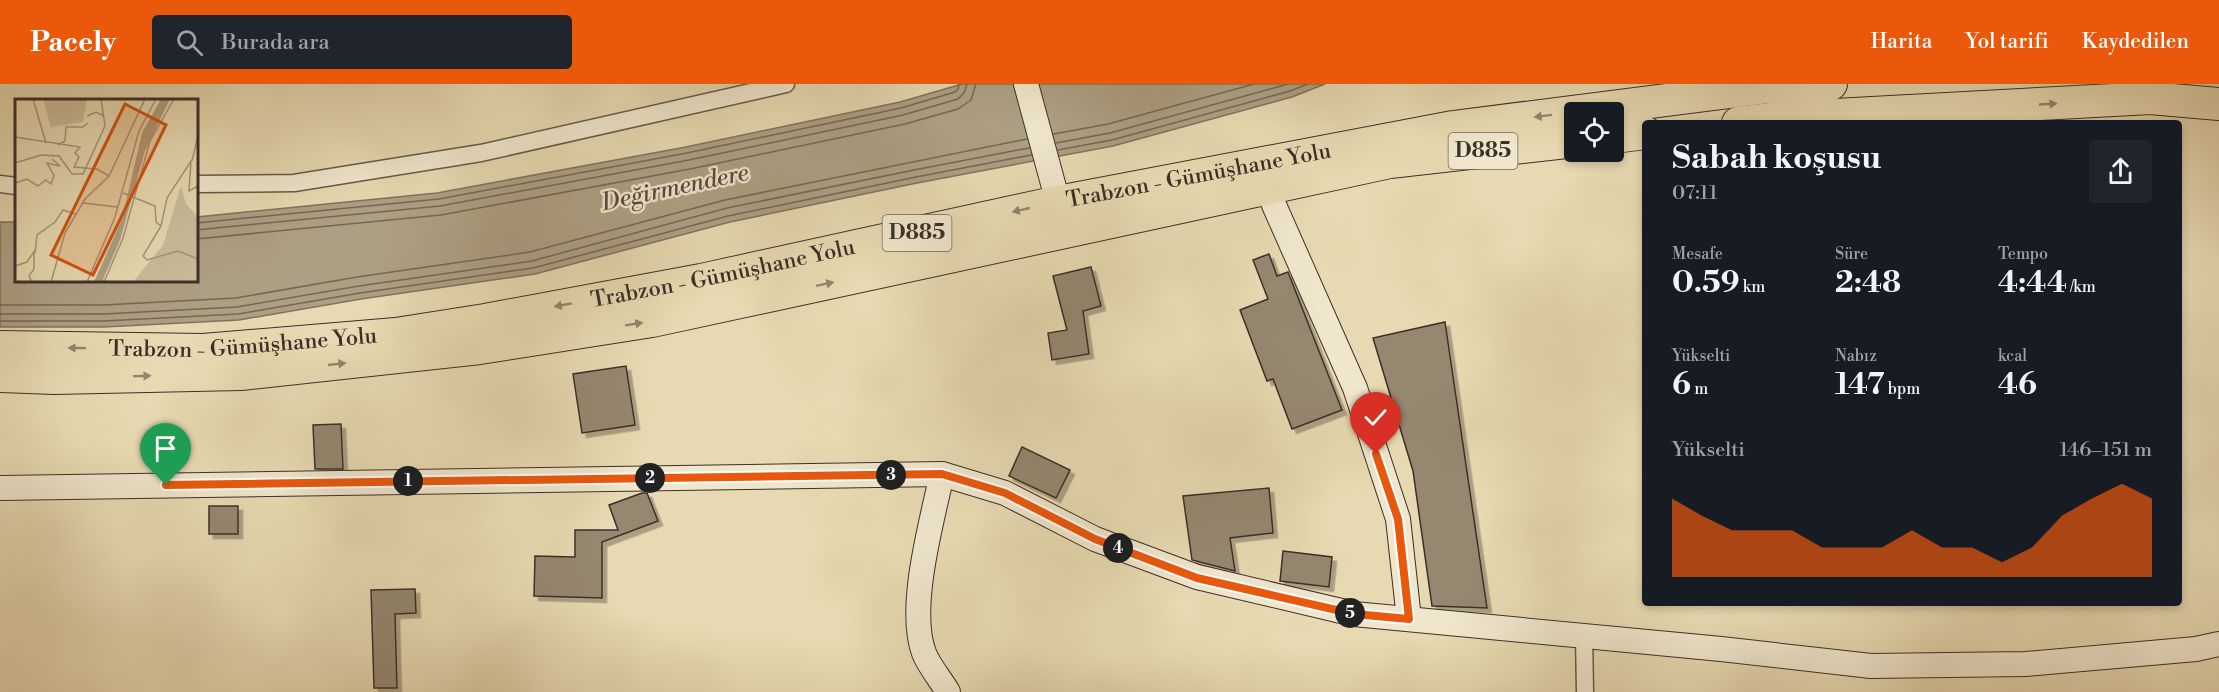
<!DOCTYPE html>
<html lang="tr">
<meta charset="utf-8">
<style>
body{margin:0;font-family:"Libre Bodoni",serif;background:#20242c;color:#f1f3f6;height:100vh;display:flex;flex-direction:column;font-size:22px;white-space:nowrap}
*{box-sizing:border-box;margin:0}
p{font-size:20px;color:#9ea1a6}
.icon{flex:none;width:33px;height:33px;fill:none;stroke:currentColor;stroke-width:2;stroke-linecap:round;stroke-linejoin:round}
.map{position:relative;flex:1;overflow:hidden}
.panel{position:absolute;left:1642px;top:36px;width:540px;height:486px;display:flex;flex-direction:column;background:#171b24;border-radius:6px;box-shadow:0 3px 9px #0003}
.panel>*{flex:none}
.controls{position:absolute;left:1564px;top:18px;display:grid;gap:12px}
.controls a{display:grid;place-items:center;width:60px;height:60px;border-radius:6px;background:#171b24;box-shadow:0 3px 9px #0003;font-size:30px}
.pin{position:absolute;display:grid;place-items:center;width:51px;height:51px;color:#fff;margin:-62px -26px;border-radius:50% 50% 50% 0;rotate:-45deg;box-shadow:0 0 6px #0007}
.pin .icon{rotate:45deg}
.km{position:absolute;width:30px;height:30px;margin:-15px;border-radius:50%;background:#222;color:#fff;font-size:16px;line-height:30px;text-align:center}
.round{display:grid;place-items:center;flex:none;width:63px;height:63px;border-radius:6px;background:#20242c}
.head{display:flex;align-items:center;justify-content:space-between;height:102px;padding:0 30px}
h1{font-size:33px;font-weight:700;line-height:45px}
.figures{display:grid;grid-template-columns:repeat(3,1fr);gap:9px;height:102px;padding:6px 30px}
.figures div{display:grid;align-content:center}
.figures b{font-size:30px;font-weight:700}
.figures small{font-size:16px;font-weight:400}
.figures p{font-size:16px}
.chart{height:168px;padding:12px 30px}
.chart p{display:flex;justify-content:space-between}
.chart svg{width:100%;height:108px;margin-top:6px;fill:#ea580c;opacity:.7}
header{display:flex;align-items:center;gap:36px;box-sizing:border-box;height:84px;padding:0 30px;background:#ea580c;color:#fff}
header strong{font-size:28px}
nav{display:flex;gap:33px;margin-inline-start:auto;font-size:21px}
.search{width:420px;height:54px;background:#20242c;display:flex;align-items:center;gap:15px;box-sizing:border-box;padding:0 21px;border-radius:6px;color:#9ea1a6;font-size:22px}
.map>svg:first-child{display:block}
</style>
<header>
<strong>Pacely</strong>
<div class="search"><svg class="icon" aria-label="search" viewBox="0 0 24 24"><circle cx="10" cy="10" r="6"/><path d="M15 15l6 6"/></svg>Burada ara</div>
<nav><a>Harita</a><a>Yol tarifi</a><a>Kaydedilen</a></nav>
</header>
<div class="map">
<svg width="2219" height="608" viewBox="0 0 2219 608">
<defs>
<filter id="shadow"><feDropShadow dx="4.5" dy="4.5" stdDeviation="0" flood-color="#0004"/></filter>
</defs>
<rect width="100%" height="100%" fill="#e7d9b1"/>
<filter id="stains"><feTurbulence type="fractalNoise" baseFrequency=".00333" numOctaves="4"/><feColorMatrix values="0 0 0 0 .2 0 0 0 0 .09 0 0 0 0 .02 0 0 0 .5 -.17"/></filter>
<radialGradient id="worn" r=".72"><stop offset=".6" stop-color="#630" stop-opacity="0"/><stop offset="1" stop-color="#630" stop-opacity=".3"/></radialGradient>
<polygon fill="#ad9f83" stroke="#80725f" stroke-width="1.5" points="962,0 1325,0 1292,13 1113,62 917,99 730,138 535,190 361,215 239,236 104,243 0,243 0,138 16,138 16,196 196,196 197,133 437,109 686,63 900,18"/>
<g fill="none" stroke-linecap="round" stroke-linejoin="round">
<g stroke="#746756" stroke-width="1.5">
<polyline points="1054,50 1108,40 1254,0"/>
<polyline points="1056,59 1110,49 1288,0"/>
<polyline points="1058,66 1112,56 1290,7 1308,0"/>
<polyline points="196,139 439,115 687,69 901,24 955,8 958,5 959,0"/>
<polyline points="196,146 440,122 689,76 903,31 958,15 964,9 967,0"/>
<polyline points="196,155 441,131 690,85 905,40 958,25 971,16 976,0"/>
<polyline points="0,221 104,221 236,214 357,193 530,168 725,116 1027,55"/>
<polyline points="0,230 104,230 237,223 359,202 532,177 727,124 914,86 1029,64"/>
<polyline points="0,237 104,237 238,230 360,209 533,184 728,132 916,93 1031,71"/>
</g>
</g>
<g fill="#958770" stroke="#3c2f2a" stroke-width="1.5" filter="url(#shadow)">
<polygon points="1269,170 1277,192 1288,188 1342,326 1292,345 1273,295 1267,297 1240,226 1268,215 1253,176"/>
<polygon points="1091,183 1101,222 1083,227 1089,270 1052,276 1048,249 1067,246 1053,192"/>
<polygon points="1445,238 1487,524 1432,522 1413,387 1373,254"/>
<polygon points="626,282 635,341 582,349 573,290"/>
<polygon points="341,340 343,385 315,385 313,341"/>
<polygon points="1022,363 1070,386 1056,414 1009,392"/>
<polygon points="1269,404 1273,449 1230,454 1235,487 1192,476 1183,412"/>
<polygon points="642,409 647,409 658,437 602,458 602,514 534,512 535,472 575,473 575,446 618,446 609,421"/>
<rect x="209" y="422" width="29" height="28"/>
<polygon points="1283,467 1332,473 1329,503 1280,497"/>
<polygon points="415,505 416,529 395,530 397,604 374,604 371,506"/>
</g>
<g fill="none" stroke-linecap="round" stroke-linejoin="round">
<defs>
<g id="street">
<polyline points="0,100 16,102"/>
<polyline points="196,100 294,99 481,69 786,0"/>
<polyline points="1584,551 1585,608"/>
</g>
<g id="secondary">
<polyline points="1026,0 1058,118"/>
<polyline points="1270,104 1274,121 1355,304 1398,435 1409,535"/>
<path d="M942,390C932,437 907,524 924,569C929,582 941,596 948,608"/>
<polyline points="0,404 942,390 1005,409 1095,455 1197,493 1354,530 1721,565 1871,582 2026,580 2196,565 2219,560"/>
</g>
<g id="highway">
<polyline points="1738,39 1779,34 2150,14 2219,20"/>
<polyline points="1614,53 1646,49"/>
<path id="s1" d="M0,263L203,266L396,250L485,236L701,196L1058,118L1453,43L1769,3L1831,0"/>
<polyline points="0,292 54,294 241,290 480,264 652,237 1390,78 1575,57"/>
</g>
</defs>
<use href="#street" stroke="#675a4c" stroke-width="19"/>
<use href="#secondary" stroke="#3c2f2a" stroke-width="26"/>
<use href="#highway" stroke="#3c2f2a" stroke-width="34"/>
<use href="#street" stroke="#efe6cc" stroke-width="16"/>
<use href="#secondary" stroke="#efe6cc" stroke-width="24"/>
<use href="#highway" stroke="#e7d9b1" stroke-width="32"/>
</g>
<defs><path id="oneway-solid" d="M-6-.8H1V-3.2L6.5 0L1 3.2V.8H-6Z" transform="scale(1.5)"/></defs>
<g fill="#92846e">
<use href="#oneway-solid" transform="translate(2048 20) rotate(-3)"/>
<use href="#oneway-solid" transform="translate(1543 32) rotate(173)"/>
<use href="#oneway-solid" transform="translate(1021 126) rotate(167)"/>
<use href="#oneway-solid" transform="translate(825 200) rotate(-12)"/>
<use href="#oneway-solid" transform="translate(563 221) rotate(170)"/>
<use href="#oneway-solid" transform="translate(634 240) rotate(-9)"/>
<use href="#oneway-solid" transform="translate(77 264) rotate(-179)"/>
<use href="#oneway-solid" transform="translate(337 280) rotate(-6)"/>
<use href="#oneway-solid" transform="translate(142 292) rotate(-1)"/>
</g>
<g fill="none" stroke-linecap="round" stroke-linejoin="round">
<defs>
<polyline id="route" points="166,401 942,390 1005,409 1095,455 1197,494 1354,530 1409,535 1398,435 1376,370"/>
</defs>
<use href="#route" stroke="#fff" stroke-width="12"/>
<use href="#route" stroke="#ea580c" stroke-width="8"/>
</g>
<g text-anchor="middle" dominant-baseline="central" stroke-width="5" stroke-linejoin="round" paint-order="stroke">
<g fill="#efe6cc" stroke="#72665b" stroke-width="1.5">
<rect x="1448.5" y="49" width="69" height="36" rx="4.5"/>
<rect x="882.5" y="131" width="69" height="36" rx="4.5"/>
</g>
<g font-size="21" font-weight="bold" fill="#3c2f2a">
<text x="1483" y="67">D885</text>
<text x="917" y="149">D885</text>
</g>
<g font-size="22" fill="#3c2f2a" stroke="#efe6cc">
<text stroke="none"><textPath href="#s1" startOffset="1215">Trabzon - Gümüşhane Yolu</textPath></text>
<text stroke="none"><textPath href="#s1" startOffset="729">Trabzon - Gümüşhane Yolu</textPath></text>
<text stroke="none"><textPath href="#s1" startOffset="243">Trabzon - Gümüşhane Yolu</textPath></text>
</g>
<g font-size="24" font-style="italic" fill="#584b40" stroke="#efe6cc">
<text transform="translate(675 104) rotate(-12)">Değirmendere</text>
</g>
</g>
<g transform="translate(15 15)">
<rect width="183" height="183" fill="#e7d9b1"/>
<path d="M28,0H72L68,23L36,28ZM166,87L171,105L183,118V183H118L148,146Z" fill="#cabc9a"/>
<path d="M146,0H155L130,52L105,141L87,183H79L107,120L127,34Z" fill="#ad9f83"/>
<path fill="none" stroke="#a3957b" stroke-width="1.5" d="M18,0L31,44M72,17L81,13L89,17M0,38L65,48L60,54L64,58L59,68L82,70L94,77M43,46L50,42L51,28H68L73,24M177,62L183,36M0,64L26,56L44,57L57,75H68L90,27L86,0M0,84L12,80L23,87L31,81L36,85L39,76L32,64L45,67L37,60M183,87L174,92L176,62L152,99L146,127L128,157L132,161L163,152L183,160M108,94L140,107L141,123L146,127M68,104L102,108M20,154L22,136L40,123L48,111L61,115M0,167L12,163L19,153V170L14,177L17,183M36,183L50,134L70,100L94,77L130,0M72,183L100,118L124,32L141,0M89,183L108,139L135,42L159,0"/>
<path fill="#ce5310" fill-opacity="0.15" stroke="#ce5310" stroke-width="3" d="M110,5L151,26L78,176L36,156Z"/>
<rect width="183" height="183" fill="none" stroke="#3c2f2a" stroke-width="3"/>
</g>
<rect width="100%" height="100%" filter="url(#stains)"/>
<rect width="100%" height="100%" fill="url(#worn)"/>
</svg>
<div class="controls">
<a><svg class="icon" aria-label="locate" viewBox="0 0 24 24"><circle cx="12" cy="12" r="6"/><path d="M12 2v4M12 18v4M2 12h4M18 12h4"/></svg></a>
</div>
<div class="pin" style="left:166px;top:401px;background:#1e9e55"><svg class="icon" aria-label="arrive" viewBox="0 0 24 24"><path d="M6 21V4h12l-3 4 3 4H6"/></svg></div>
<div class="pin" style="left:1376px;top:370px;background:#d93025"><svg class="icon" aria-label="check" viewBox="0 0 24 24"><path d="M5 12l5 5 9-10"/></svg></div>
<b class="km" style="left:408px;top:397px">1</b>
<b class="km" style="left:650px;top:394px">2</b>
<b class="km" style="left:891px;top:391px">3</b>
<b class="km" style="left:1118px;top:464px">4</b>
<b class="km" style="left:1350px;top:529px">5</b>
<section class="panel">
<div class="head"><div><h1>Sabah koşusu</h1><p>07:11</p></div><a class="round"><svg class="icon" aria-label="share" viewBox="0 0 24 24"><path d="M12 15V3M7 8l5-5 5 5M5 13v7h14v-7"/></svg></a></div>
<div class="figures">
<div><p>Mesafe</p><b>0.59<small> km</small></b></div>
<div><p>Süre</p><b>2:48</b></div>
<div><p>Tempo</p><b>4:44<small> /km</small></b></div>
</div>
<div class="figures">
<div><p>Yükselti</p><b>6<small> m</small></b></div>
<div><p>Nabız</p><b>147<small> bpm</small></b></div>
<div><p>kcal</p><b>46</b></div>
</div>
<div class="chart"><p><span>Yükselti</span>146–151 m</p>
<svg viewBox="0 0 160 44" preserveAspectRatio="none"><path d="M0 44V12L10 19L20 25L30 25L40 25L50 32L60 32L70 32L80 25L90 32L100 32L110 38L120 32L130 19L140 12L150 6L160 12V44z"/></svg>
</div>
</section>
</div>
